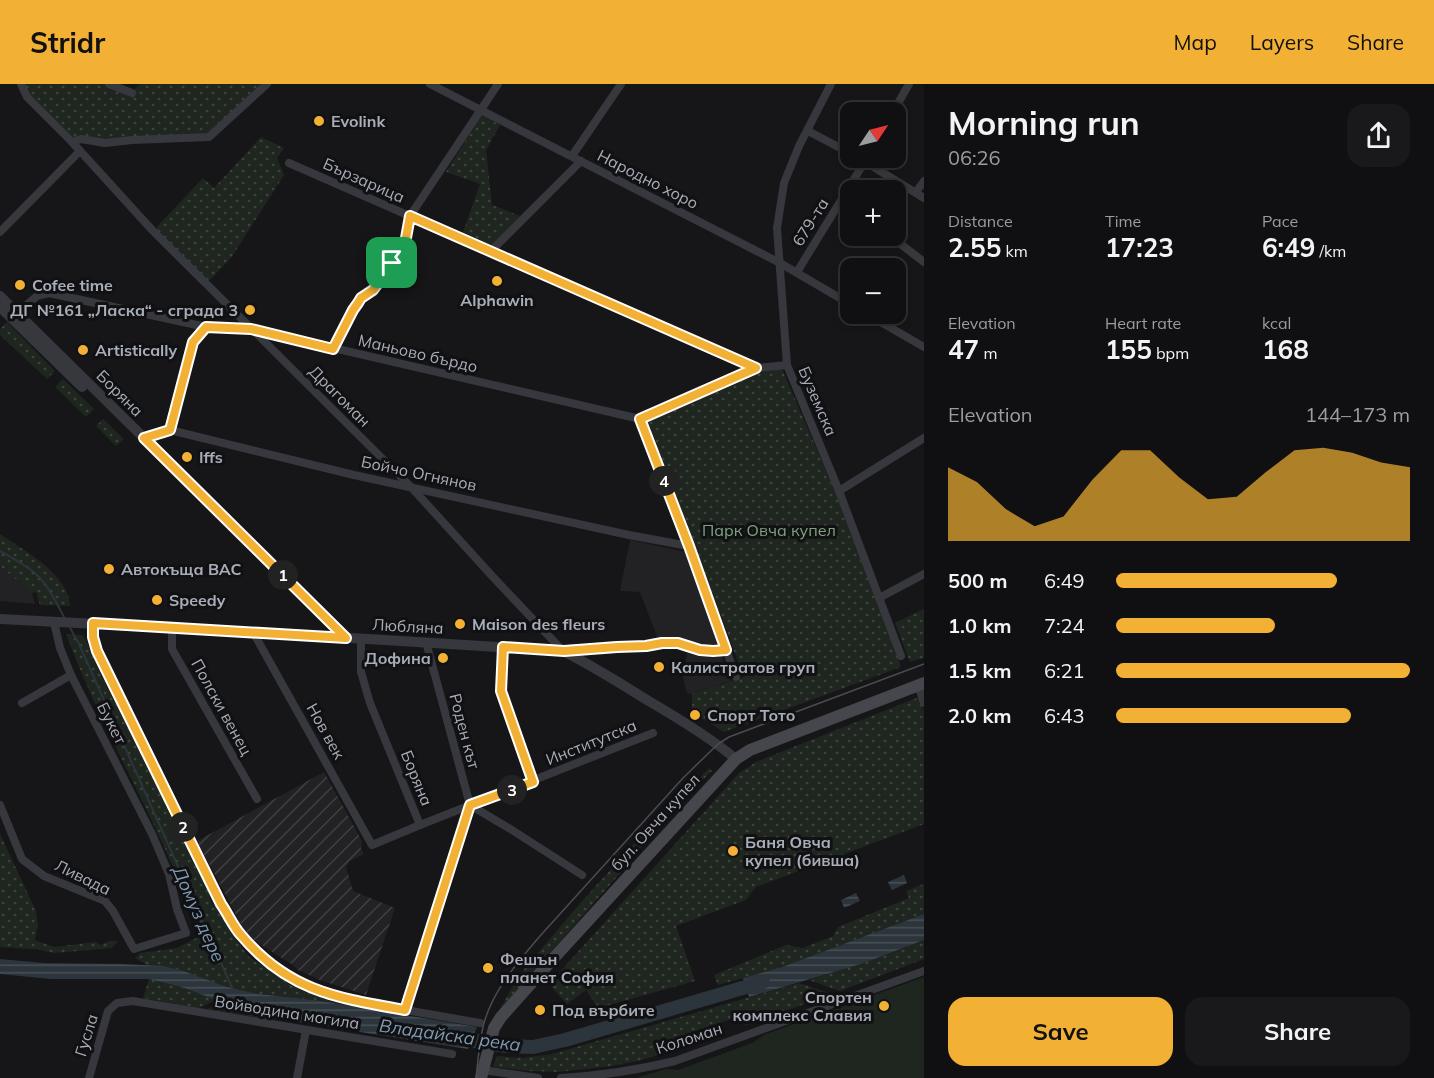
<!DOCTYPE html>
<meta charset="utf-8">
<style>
body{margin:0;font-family:Mulish,sans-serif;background:#19191b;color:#f1f3f6;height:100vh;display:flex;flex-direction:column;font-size:22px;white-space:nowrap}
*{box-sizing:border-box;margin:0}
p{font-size:20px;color:#9c9d9f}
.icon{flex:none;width:33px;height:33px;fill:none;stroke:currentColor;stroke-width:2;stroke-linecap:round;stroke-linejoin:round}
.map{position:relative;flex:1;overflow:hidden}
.side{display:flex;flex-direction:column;background:#101012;width:510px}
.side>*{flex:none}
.needle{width:39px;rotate:55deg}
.buttons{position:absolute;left:840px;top:18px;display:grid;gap:12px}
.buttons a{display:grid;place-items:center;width:66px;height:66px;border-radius:12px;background:#101012;box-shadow:0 3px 9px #0003,0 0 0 2px #303032;font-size:30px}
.pin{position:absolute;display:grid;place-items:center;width:51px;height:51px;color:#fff;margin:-26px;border-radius:12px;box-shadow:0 3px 9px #0006}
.km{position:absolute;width:30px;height:30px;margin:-15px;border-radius:50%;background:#222;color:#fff;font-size:16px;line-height:30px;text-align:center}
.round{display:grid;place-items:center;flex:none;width:63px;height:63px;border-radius:18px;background:#19191b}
.overview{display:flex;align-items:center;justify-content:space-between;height:102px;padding:0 24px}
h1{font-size:33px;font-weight:700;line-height:45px}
.stats{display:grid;grid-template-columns:repeat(3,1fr);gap:9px;height:102px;padding:6px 24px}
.stats div{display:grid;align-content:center}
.stats b{font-size:26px;font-weight:700}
.stats small{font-size:16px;font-weight:400}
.stats p{font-size:16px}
.chart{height:168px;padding:12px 24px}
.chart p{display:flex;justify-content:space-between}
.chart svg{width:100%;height:108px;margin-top:6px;fill:#f2b134;opacity:.7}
.primary-button{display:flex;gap:12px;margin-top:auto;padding:12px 24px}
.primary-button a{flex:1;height:69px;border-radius:18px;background:#f2b134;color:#111;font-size:24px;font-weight:700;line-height:69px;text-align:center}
.primary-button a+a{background:#19191b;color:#f1f3f6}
ul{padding:0 24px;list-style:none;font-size:20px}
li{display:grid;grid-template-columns:96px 72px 1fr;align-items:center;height:45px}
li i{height:15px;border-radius:8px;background:#f2b134}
header{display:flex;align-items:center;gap:36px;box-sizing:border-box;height:84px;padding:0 30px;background:#f2b134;color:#111}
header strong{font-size:28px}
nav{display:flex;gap:33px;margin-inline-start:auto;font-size:21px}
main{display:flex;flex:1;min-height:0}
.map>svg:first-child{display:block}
</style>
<header>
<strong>Stridr</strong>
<nav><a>Map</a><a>Layers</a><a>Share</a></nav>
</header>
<main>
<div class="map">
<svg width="924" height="994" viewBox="0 0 924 994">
<defs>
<pattern id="industrial-furrows" width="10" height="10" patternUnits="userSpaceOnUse" patternTransform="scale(1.5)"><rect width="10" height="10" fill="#222225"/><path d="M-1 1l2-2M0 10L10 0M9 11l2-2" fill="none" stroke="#3f3f43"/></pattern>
<pattern id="grass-dots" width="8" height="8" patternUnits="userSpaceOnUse" patternTransform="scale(1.5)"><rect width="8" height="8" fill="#1e261f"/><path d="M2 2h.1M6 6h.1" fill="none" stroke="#3c433d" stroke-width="1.8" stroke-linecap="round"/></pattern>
<pattern id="water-rules" width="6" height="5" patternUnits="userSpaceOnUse" patternTransform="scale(1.5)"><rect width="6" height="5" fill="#2c353c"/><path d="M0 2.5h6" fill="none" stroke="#485056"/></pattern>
</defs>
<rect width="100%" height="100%" fill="#161618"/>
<g fill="#222225">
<polygon points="630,456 686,468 730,597 692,610 687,609 683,594 688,564 658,555 640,508 620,507"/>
<polygon points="0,482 32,509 35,520 0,517"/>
</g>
<polygon fill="url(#industrial-furrows)" points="324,688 362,757 361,765 364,770 350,777 346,783 353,807 395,824 366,911 320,896 298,886 293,881 250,854 243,844 197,757"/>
<g fill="url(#grass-dots)">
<polygon points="21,0 109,0 131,9 140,0 267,0 209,53 72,58 27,13"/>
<polygon points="482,31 500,41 486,66 492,121 520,132 487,166 461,154 480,100 446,88"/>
<polygon points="261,53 284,64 277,74 284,91 231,174 207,199 153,147 203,94 214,104"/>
<polygon points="7,238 55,287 47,295 0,251 0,245"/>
<polygon points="782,285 836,410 901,583 724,648 692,628 692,610 744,593 694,461 645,336 757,288"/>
<polygon points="63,295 94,325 86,333 55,303"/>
<polygon points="103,335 124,355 116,362 96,342"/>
<path d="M0,450C23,466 55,482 67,509C69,513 69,518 70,522L40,521L36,508L32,509L0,482Z"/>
<polygon points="924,525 924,574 910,578 895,539"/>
<path d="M66,550L82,551L86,556L100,589L148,681L208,804L211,818L221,830L234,853L249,873L293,902L316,911L348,921L315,916L258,910L227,903L184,887L163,882L147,881L135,874L140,869L177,864L200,852C165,747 104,653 66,550Z"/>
<polygon points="919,613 924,628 924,740 756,803 746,816 676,842 695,897 598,924 586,906 567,920 549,900 739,689 756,678"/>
<polygon points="709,684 712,687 658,739 636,771 499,927 517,894 570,831 678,710 683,711"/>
<polygon points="0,750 36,827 38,842 35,856 54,863 95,858 101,861 109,857 118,857 112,864 54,869 36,865 29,865 0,863"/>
<polygon points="924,800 924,830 782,883 718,901 714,891 786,861 803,864 833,852 838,843 909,814 906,807"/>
<polygon points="924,856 924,875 840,907 809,896 891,869"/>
<polygon points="149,895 182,903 216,916 199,924 143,914"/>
<polygon points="799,899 832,910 746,941 734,934 679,953 669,968 638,977 612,982 557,988 530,987 493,983 497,972 522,974 552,970"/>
<polygon points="221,919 231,926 268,934 266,935 207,925"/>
</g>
<polygon fill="#1e261f" points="924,893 924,994 636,994 666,985 678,986 752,959 766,950"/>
<g fill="url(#water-rules)">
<polygon points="904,791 907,799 892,806 888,798"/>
<polygon points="856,809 860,817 844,824 841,816"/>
<polygon points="924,830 924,856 864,879 749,913 743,894 782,883"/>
<polygon points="0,875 44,879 121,880 163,882 184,887 227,903 258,910 315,916 477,943 468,965 247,930 231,926 216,916 182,903 149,895 51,895 0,890"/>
</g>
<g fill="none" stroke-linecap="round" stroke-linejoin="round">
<g stroke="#2c353c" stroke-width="2">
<path d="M0,467C12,474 26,481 36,490C49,502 57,520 65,535"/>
<polyline points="69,542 79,560 233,906"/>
</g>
<polyline stroke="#2c353c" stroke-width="14" points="456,954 506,962 533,963 565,956 763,898"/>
<g stroke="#37383d" stroke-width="8">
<polyline points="21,0 27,13 72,58 153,147 412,404 493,493 563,567 617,563 646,563 662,559 678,559 700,565 713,567 726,566"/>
<polyline points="109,0 132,9"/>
<polyline points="430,0 780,179 850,220"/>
<polyline points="831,0 799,62 784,99 777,144 787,281 839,407 901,572"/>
<polyline points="893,28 909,0"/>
<polyline points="808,47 850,69"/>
<polyline points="72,58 81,55 105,59 132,56 209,53 267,0"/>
<polyline points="572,72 621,0"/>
<polyline points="859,74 924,114"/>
<polyline points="289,79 756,284"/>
<polyline points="916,108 924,97"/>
<polyline points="842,115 850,121"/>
<polyline points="0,148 80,67"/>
<polyline points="890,152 924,178"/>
<polyline points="490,168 581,77"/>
<polyline points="797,188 867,74"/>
<polyline points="17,229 37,212 49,209 206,243 251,245 640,335"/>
<polyline points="867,230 924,263"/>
<polyline points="333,265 353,226 358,219 361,214 373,206 404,165 410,132 498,0"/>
<polyline points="640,335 689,462 736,593"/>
<polyline points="640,335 756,284 787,281"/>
<polyline points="170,346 193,258 206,243"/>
<polyline points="144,354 170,346 354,391 629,451 689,462"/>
<polyline points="839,407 924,354"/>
<polyline points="879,514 924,490"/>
<path d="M93,539V553L97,567L221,820C234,841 247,861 266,877C303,908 348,916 394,924C423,929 451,934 480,939"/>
<polyline points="172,544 172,565 257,715"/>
<polyline points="253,548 372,761 420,741 653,649"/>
<polyline points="361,555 361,588 370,619 420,741"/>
<polyline points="426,558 470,721 512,746 582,791"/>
<polyline points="503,563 501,607 533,698"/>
<polyline points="918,601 924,619"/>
<polyline points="22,619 71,591"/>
<polyline points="0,721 22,775 44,792 105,817 113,827 134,865 186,849 177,825 169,790 152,750 71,591 60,564 54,538"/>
<polyline points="405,926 470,721"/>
<polyline points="483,986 538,994"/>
<polyline points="89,994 108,927 117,919 133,917 452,970"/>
<polyline points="297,994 306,946"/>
<path d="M561,994C600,992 637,986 675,977L924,887"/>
</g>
<g stroke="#37383d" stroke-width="10">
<polyline points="0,212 347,554"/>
<polyline points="0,223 82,303"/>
<path d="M0,535L253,548L563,567C593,582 620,599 647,616C678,634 708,652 736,675"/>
</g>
<polyline stroke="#45474d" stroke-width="12" points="481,994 494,944 501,933 551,877 736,675 750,666 924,599"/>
<path stroke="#4a4c52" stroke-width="1.5" d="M476,994C478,977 479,960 483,943C491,908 518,878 540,852L683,694L718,660L729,653L924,580"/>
</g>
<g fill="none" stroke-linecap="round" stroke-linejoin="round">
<defs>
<path id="route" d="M410,132L756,284L640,335L689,462L726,566L713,567L700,566L678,559H662L646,562L617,563L564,567L503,563L501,607L533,698L470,721L405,926C337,914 288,907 241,851C233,842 228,830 221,820L97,567L93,553V539L346,554L144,354L170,346L193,258L206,243L251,245L333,265L353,226L358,219L361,214L373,206L404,165Z"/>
</defs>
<use href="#route" stroke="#fff" stroke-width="12"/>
<use href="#route" stroke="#f2b134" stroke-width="8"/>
</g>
<g fill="#f2b134" stroke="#111113" stroke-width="2">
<circle cx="319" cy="37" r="6"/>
<circle cx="497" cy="197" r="6"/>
<circle cx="20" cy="201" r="6"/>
<circle cx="250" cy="226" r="6"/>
<circle cx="83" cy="266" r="6"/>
<circle cx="187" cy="373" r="6"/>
<circle cx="109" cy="485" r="6"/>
<circle cx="157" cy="516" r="6"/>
<circle cx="460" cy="540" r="6"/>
<circle cx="443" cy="574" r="6"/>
<circle cx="659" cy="583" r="6"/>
<circle cx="695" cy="631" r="6"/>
<circle cx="733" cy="767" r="6"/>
<circle cx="488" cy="884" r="6"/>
<circle cx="884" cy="922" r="6"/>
<circle cx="540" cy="926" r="6"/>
</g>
<g text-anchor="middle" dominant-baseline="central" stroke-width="6" stroke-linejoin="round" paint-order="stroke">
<g font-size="16" font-weight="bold" fill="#a8adb8" stroke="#111113" text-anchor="start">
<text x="331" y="37">Evolink</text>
<text x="32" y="201">Cofee time</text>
<text x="497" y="216" text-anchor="middle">Alphawin</text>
<text x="238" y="226" text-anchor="end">ДГ №161 „Ласка“ - сграда 3</text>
<text x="95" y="266">Artistically</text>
<text x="199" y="373">Iffs</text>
<text x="121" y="485">Автокъща ВАС</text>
<text x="169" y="516">Speedy</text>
<text x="472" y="540">Maison des fleurs</text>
<text x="431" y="574" text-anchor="end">Дофина</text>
<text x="671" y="583">Калистратов груп</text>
<text x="707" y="631">Спорт Тото</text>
<text x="745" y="758">Баня Овча<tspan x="745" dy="18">купел (бивша)</tspan></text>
<text x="500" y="875">Фешън<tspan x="500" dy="18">планет София</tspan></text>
<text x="872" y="913" text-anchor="end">Спортен<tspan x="872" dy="18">комплекс Славия</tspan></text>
<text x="552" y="926">Под върбите</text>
</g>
<g font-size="16" fill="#a8adb8" stroke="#111113">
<text transform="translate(648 95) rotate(27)">Народно хоро</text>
<text transform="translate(364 96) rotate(24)">Бързарица</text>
<text transform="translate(810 138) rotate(-58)">679-та</text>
<text transform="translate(418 269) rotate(13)">Маньово бърдо</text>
<text transform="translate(120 309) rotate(45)">Боряна</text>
<text transform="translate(340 312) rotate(45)">Драгоман</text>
<text transform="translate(818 317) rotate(67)">Буземска</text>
<text transform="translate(419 389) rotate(12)">Бойчо Огнянов</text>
<text transform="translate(408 542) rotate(3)">Любляна</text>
<text transform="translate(222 623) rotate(61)">Полски венец</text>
<text transform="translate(112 639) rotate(63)">Букет</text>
<text transform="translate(326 647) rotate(61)">Нов век</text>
<text transform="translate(465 647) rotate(75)">Роден кът</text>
<text transform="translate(591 658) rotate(-22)">Институтска</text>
<text transform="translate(417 694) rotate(68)">Боряна</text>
<text transform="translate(655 738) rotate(-48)">бул. Овча купел</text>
<text transform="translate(83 793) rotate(26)">Ливада</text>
<text transform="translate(287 928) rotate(9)">Войводина могила</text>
<text transform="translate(86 951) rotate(-73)">Гусла</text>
<text transform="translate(689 954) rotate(-18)">Коломан</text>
</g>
<g font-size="16" fill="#7fa381" stroke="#111113">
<text x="769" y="446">Парк Овча купел</text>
</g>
<g font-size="18" font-style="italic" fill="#7f9bb3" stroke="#111113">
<text transform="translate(199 830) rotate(66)">Домуз дере</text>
<text transform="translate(450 951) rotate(8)">Владайска река</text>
</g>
</g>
</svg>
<div class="buttons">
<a><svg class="needle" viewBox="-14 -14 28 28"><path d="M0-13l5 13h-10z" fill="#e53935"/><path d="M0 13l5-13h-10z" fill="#9c9d9f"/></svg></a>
<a>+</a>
<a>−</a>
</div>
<div class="pin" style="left:392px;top:179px;background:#1e9e55"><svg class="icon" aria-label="arrive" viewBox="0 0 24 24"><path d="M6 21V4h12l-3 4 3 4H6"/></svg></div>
<b class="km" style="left:283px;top:491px">1</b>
<b class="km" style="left:183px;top:743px">2</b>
<b class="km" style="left:512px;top:706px">3</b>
<b class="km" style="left:664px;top:397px">4</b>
</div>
<section class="side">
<div class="overview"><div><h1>Morning run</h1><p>06:26</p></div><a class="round"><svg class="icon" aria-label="share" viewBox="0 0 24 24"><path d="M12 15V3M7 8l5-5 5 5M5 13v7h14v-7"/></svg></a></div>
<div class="stats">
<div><p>Distance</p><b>2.55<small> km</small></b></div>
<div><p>Time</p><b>17:23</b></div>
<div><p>Pace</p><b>6:49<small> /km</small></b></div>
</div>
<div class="stats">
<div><p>Elevation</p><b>47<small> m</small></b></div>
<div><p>Heart rate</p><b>155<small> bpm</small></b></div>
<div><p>kcal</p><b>168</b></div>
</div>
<div class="chart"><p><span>Elevation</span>144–173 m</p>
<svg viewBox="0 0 160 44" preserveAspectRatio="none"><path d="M0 44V14L10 20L20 31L30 38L40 34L50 19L60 7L70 7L80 18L90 27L100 26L110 16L120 7L130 6L140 8L150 12L160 14V44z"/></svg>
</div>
<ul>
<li><b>500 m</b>6:49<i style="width:75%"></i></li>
<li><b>1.0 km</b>7:24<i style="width:54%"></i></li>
<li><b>1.5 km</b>6:21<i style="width:100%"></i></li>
<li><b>2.0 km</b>6:43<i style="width:80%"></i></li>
</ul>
<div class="primary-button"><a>Save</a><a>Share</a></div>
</section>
</main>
